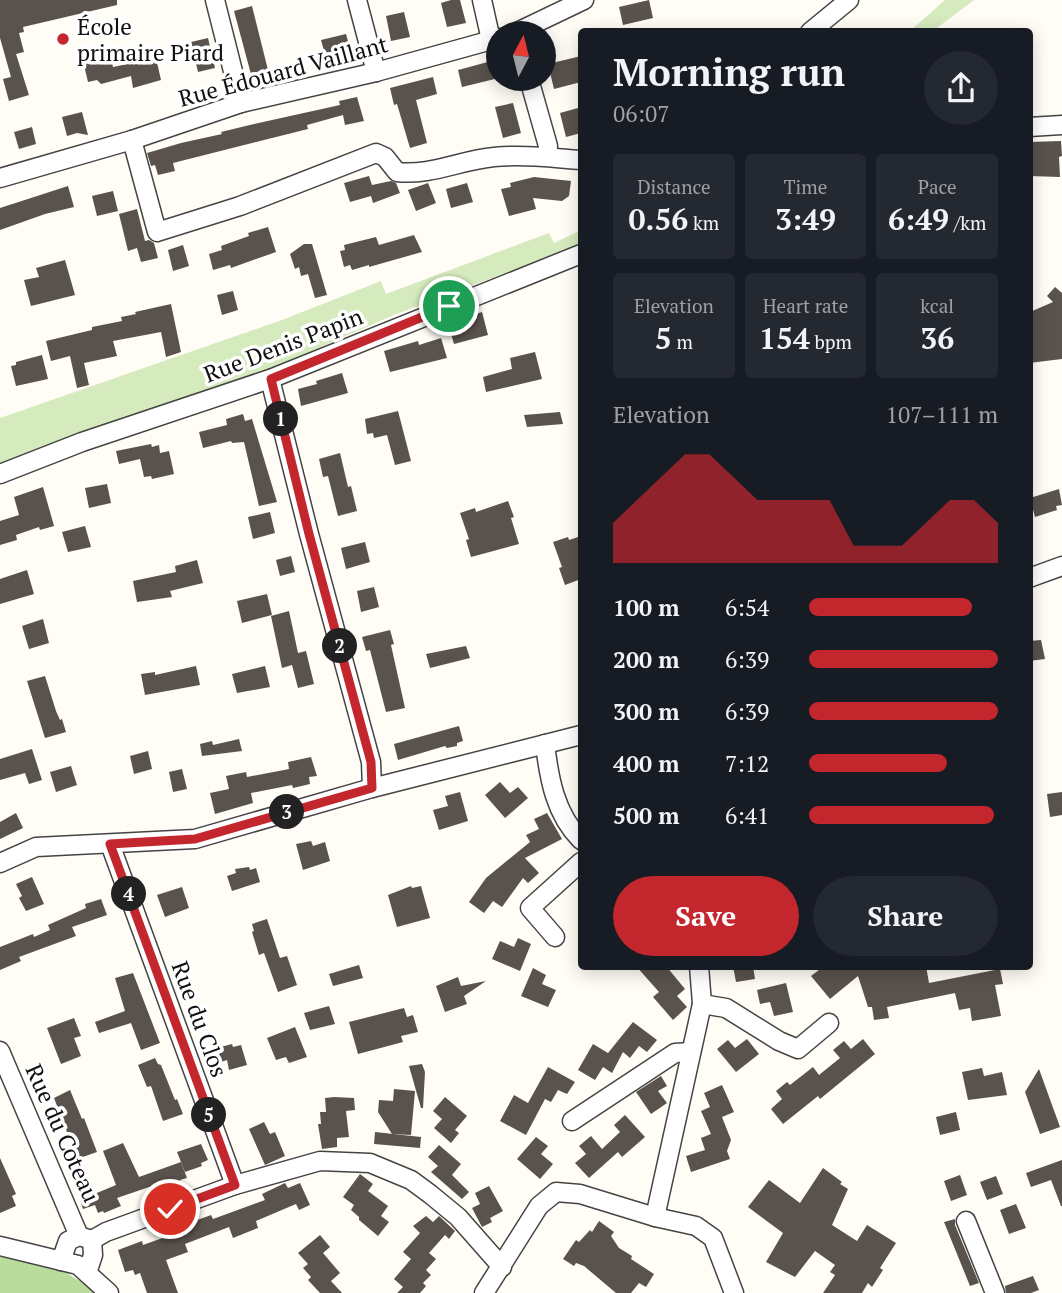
<!DOCTYPE html>
<meta charset="utf-8">
<style>
body{margin:0;font-family:"PT Serif",serif;background:#242831;color:#f1f3f6;height:100vh;display:flex;flex-direction:column;font-size:26px;white-space:nowrap}
*{box-sizing:border-box;margin:0}
p{font-size:23px;color:#9ea1a6}
.icon{flex:none;width:38px;height:38px;fill:none;stroke:currentColor;stroke-width:2;stroke-linecap:round;stroke-linejoin:round}
.map{position:relative;flex:1;overflow:hidden}
.drawer{position:absolute;left:578px;top:28px;width:455px;height:942px;display:flex;flex-direction:column;background:#171b24;border-radius:7px;box-shadow:0 4px 18px #0003}
.drawer>*{flex:none}
.needle{width:46px;rotate:7deg}
.buttons{position:absolute;left:486px;top:21px;display:grid;gap:14px}
.buttons a{display:grid;place-items:center;width:70px;height:70px;border-radius:50%;background:#171b24;box-shadow:0 4px 18px #0003;font-size:35px}
.pin{position:absolute;display:grid;place-items:center;width:60px;height:60px;color:#fff;margin:-30px;border:4px solid #fff;border-radius:50%;box-shadow:0 2px 7px #0007}
.km{position:absolute;width:35px;height:35px;margin:-18px;border-radius:50%;background:#222;color:#fff;font-size:19px;line-height:35px;text-align:center}
.round{display:grid;place-items:center;flex:none;width:74px;height:74px;border-radius:37px;background:#242831}
.overview{display:flex;align-items:center;justify-content:space-between;height:119px;padding:0 35px}
h1{font-size:38px;font-weight:600;line-height:52px}
.figures{display:grid;grid-template-columns:repeat(3,1fr);gap:10px;height:119px;padding:7px 35px}
.figures div{display:grid;align-content:center;border-radius:7px;background:#242831;text-align:center}
.figures b{font-size:30px;font-weight:600}
.figures small{font-size:19px;font-weight:400}
.figures p{font-size:19px}
.chart{height:196px;padding:14px 35px}
.chart p{display:flex;justify-content:space-between}
.chart svg{width:100%;height:126px;margin-top:7px;fill:#c4262e;opacity:.7}
.cta{display:flex;gap:14px;margin-top:auto;padding:14px 35px}
.cta a{flex:1;height:80px;border-radius:42px;background:#c4262e;color:#fff;font-size:28px;font-weight:600;line-height:80px;text-align:center}
.cta a+a{background:#242831;color:#f1f3f6}
ul{padding:0 35px;list-style:none;font-size:23px}
li{display:grid;grid-template-columns:112px 84px 1fr;align-items:center;height:52px}
li i{height:18px;border-radius:9px;background:#c4262e}
.map>svg:first-child{display:block}
</style>
<div class="map">
<svg width="1062" height="1293" viewBox="0 0 1062 1293">
<rect width="100%" height="100%" fill="#fffdf5"/>
<g fill="#d5ebbd">
<polygon points="945,0 974,0 933,31 910,31"/>
<polygon points="581,230 581,244 394,315 270,369 0,467 0,418 282,320 381,281 386,294 549,233 554,243"/>
</g>
<polygon fill="#b9dc9c" points="0,1257 41,1257 99,1293 0,1293"/>
<g fill="#5a524d">
<polygon points="0,0 117,0 117,5 23,27 24,32 19,33 24,52 16,54 29,95 9,101 3,79 11,77 0,38"/>
<polygon points="451,0 460,0 466,23 447,27 441,3"/>
<polygon points="649,0 653,18 623,25 619,7"/>
<polygon points="252,6 269,74 252,78 234,11"/>
<polygon points="404,12 410,37 391,41 386,16"/>
<polygon points="346,34 351,52 326,58 321,40"/>
<polygon points="208,38 215,68 198,72 191,42"/>
<polygon points="110,54 113,67 156,58 161,80 133,88 131,76 101,84 97,80 88,82 83,61"/>
<polygon points="581,56 581,82 554,89 548,64"/>
<polygon points="499,59 499,78 462,87 458,70"/>
<polygon points="433,77 437,94 416,100 427,143 410,148 397,104 394,105 390,88"/>
<polygon points="357,97 364,121 345,125 343,115 307,125 308,129 173,163 175,171 158,175 155,165 151,166 147,153 181,143 222,134 221,132 254,124 340,105 339,101"/>
<polygon points="513,103 521,133 503,138 495,107"/>
<polygon points="578,108 581,133 566,137 560,113"/>
<polygon points="82,112 88,135 77,133 67,136 62,117"/>
<polygon points="32,127 36,144 19,149 14,132"/>
<polygon points="1061,141 1062,156 1059,157 1060,177 1029,176 1029,142"/>
<polygon points="369,176 372,185 391,181 396,183 400,193 373,203 371,196 350,202 344,183"/>
<polygon points="534,177 571,181 569,196 562,201 533,198 536,209 509,216 501,189 511,187 510,183"/>
<polygon points="428,183 436,203 416,211 408,190"/>
<polygon points="467,183 473,202 451,208 446,189"/>
<polygon points="68,186 74,207 45,214 0,230 0,208"/>
<polygon points="113,191 118,211 97,216 92,196"/>
<polygon points="137,209 145,241 149,240 154,243 158,258 141,262 137,248 128,251 119,214"/>
<polygon points="268,227 276,252 231,268 230,265 213,270 209,254 222,250 221,246 249,236 248,233"/>
<polygon points="414,235 422,252 369,267 369,265 352,270 350,265 344,267 340,251 345,250 344,245 376,237 379,245"/>
<polygon points="304,244 312,244 327,295 315,298 308,274 301,276 299,267 295,269 290,254"/>
<polygon points="183,245 189,266 173,271 168,250"/>
<polygon points="65,260 75,295 31,306 24,280 39,277 36,268"/>
<polygon points="1055,287 1062,293 1062,359 1029,363 1029,346 1032,346 1030,312 1053,302 1047,296"/>
<polygon points="233,291 238,310 222,315 217,295"/>
<polygon points="171,304 181,352 166,357 161,332 113,341 117,356 84,363 89,385 77,388 70,356 51,361 46,341 92,330 92,327 122,321 121,317 136,314 135,312"/>
<polygon points="482,312 488,335 454,344 449,327 466,320 466,317"/>
<polygon points="441,338 447,358 390,372 384,351 418,341 419,345"/>
<polygon points="535,352 542,379 486,392 483,377 512,369 510,358"/>
<polygon points="42,355 48,379 16,386 11,366 16,365 16,362"/>
<polygon points="342,373 348,393 301,406 298,389 317,384 316,381"/>
<polygon points="398,411 411,461 395,465 387,435 374,438 373,433 367,434 365,419"/>
<polygon points="560,412 563,424 527,427 524,415"/>
<polygon points="243,414 245,421 252,419 277,502 259,506 244,442 232,443 231,441 203,448 199,432 227,425 226,419"/>
<polygon points="151,444 152,447 159,445 160,453 169,451 174,474 152,479 151,476 144,477 140,459 119,464 116,451"/>
<polygon points="340,453 348,487 351,486 357,511 338,516 328,476 323,477 319,459"/>
<polygon points="107,484 111,503 89,508 85,488"/>
<polygon points="43,487 54,526 40,530 39,527 16,535 17,540 0,545 0,521 19,515 14,497"/>
<polygon points="1059,489 1062,505 1056,506 1057,510 1035,517 1030,498"/>
<polygon points="508,501 514,517 511,518 519,544 471,557 466,540 469,539 460,513 475,508 476,512"/>
<polygon points="270,512 275,533 253,539 248,517"/>
<polygon points="85,526 91,547 68,552 62,532"/>
<polygon points="581,536 581,579 565,585 559,568 562,567 553,542 568,537 569,540"/>
<polygon points="365,542 370,562 346,569 341,548"/>
<polygon points="291,556 295,572 280,576 276,560"/>
<polygon points="197,560 203,583 170,591 172,597 137,602 133,581 176,572 175,566"/>
<polygon points="27,570 34,594 0,604 0,579"/>
<polygon points="374,587 379,607 361,612 357,591"/>
<polygon points="267,594 272,615 242,623 237,601"/>
<polygon points="289,611 298,653 306,651 314,684 298,688 292,665 282,668 271,616"/>
<polygon points="43,619 49,643 29,649 22,626"/>
<polygon points="390,630 394,644 391,645 405,708 386,712 370,650 366,651 362,637"/>
<polygon points="1041,640 1045,659 1029,661 1029,641"/>
<polygon points="466,646 470,658 430,668 426,654"/>
<polygon points="196,666 200,685 145,695 141,674 155,672 155,675"/>
<polygon points="265,666 270,687 237,693 232,674"/>
<polygon points="45,676 56,711 60,720 62,719 66,732 45,738 27,681"/>
<polygon points="459,726 463,741 457,743 457,746 447,748 445,746 398,760 394,744"/>
<polygon points="239,739 242,751 202,756 200,744 212,741 213,745"/>
<polygon points="32,749 42,780 29,784 25,773 0,780 0,759"/>
<polygon points="148,751 152,769 134,774 130,756"/>
<polygon points="311,757 317,776 309,777 310,784 293,788 292,785 251,793 253,803 215,814 210,793 229,789 226,776 246,772 247,777 289,769 288,762"/>
<polygon points="71,766 77,785 56,792 50,772"/>
<polygon points="182,769 187,789 173,792 169,772"/>
<polygon points="500,782 510,793 518,787 528,798 505,818 485,795"/>
<polygon points="460,792 468,821 439,830 433,810 448,806 445,796"/>
<polygon points="1062,792 1062,815 1050,817 1047,794"/>
<polygon points="16,813 23,828 0,839 0,822"/>
<polygon points="547,813 562,839 525,858 539,873 528,883 523,878 502,907 493,901 484,913 469,902 486,878 530,842 526,835 539,829 534,819"/>
<polygon points="311,841 313,846 325,842 330,861 303,870 296,844"/>
<polygon points="249,867 250,870 256,868 260,882 232,891 227,876 236,873 235,869"/>
<polygon points="32,877 44,904 26,911 19,898 22,896 16,884"/>
<polygon points="411,886 412,888 421,886 430,918 397,927 388,895"/>
<polygon points="182,887 189,908 165,917 157,895"/>
<polygon points="101,899 107,915 72,927 76,936 19,957 21,961 0,970 0,947 33,934 34,937 50,930 48,925 86,908 85,904"/>
<polygon points="267,919 280,958 287,956 297,985 278,992 264,953 259,955 252,932 254,931 252,924"/>
<polygon points="518,938 531,944 520,971 492,959 500,941 514,947"/>
<polygon points="359,965 363,978 333,986 329,974"/>
<polygon points="636,966 666,966 685,989 677,996 687,1007 673,1020 653,997 659,992"/>
<polygon points="733,966 753,966 755,979 736,982"/>
<polygon points="824,966 926,966 929,983 1000,969 1003,984 995,985 1001,1016 972,1021 970,1008 959,1010 955,993 887,1007 889,1018 874,1020 872,1007 868,1007 858,976 830,999 811,976"/>
<polygon points="533,968 546,975 542,984 556,990 548,1007 521,996"/>
<polygon points="133,973 160,1043 141,1050 131,1023 99,1033 95,1022 125,1011 115,978"/>
<polygon points="458,977 461,986 486,981 464,996 467,1004 445,1012 436,986"/>
<polygon points="786,983 793,1012 774,1016 770,1002 760,1004 757,990"/>
<polygon points="329,1006 335,1024 310,1030 304,1013"/>
<polygon points="404,1008 407,1017 413,1015 418,1032 401,1036 403,1042 358,1054 349,1022"/>
<polygon points="74,1018 81,1036 74,1038 81,1056 61,1064 47,1028"/>
<polygon points="633,1022 657,1040 647,1052 639,1046 630,1058 623,1052 612,1073 603,1067 595,1080 578,1070 593,1044 608,1053"/>
<polygon points="295,1027 307,1057 289,1063 286,1057 276,1060 267,1038"/>
<polygon points="747,1039 759,1054 736,1072 717,1049 728,1040 735,1048"/>
<polygon points="863,1039 875,1054 820,1099 818,1096 783,1124 771,1109 782,1099 776,1091 787,1082 790,1085 813,1067 819,1075 840,1058 833,1050 844,1041 851,1049"/>
<polygon points="232,1044 233,1047 241,1045 247,1065 229,1070 227,1060 221,1062 217,1048"/>
<polygon points="155,1058 158,1064 161,1065 175,1100 177,1099 183,1114 163,1121 151,1086 147,1087 138,1065"/>
<polygon points="422,1064 425,1072 423,1108 421,1108 409,1066"/>
<polygon points="548,1067 575,1082 567,1094 558,1090 551,1102 545,1099 526,1135 500,1121 514,1095 528,1103"/>
<polygon points="982,1068 984,1076 1002,1072 1007,1095 968,1100 962,1072"/>
<polygon points="1039,1069 1060,1127 1040,1134 1025,1092"/>
<polygon points="661,1076 667,1086 658,1091 667,1103 651,1114 636,1092"/>
<polygon points="722,1085 734,1112 722,1117 731,1140 727,1151 730,1159 691,1172 686,1156 705,1150 701,1138 711,1134 701,1111 710,1107 704,1093"/>
<polygon points="394,1089 415,1091 411,1135 392,1134 378,1112 379,1100 393,1101"/>
<polygon points="70,1090 82,1119 84,1118 97,1152 80,1158 78,1153 75,1153 54,1098"/>
<polygon points="334,1097 354,1098 355,1110 346,1111 349,1137 337,1138 337,1147 322,1149 318,1124 321,1124 320,1112 326,1112 325,1098"/>
<polygon points="445,1097 467,1116 455,1130 459,1133 451,1143 434,1128 442,1119 433,1111"/>
<polygon points="956,1112 960,1130 940,1135 936,1117"/>
<polygon points="625,1115 645,1137 622,1157 618,1152 589,1178 575,1163 586,1154 579,1146 591,1136 602,1149 620,1132 614,1125"/>
<polygon points="264,1122 270,1134 275,1132 285,1156 265,1165 249,1129"/>
<polygon points="375,1132 421,1137 420,1148 374,1144"/>
<polygon points="536,1137 548,1146 541,1154 553,1164 540,1179 517,1159"/>
<polygon points="123,1143 139,1177 181,1162 187,1178 180,1180 181,1183 157,1191 155,1185 117,1198 121,1206 104,1213 103,1211 98,1213 95,1205 83,1209 80,1200 116,1185 103,1151"/>
<polygon points="201,1144 208,1160 201,1163 202,1166 185,1172 177,1152"/>
<polygon points="439,1145 461,1164 452,1175 469,1192 462,1199 431,1172 438,1166 428,1157"/>
<polygon points="0,1158 16,1194 12,1196 16,1206 0,1213"/>
<polygon points="1062,1160 1062,1206 1061,1206 1051,1180 1031,1187 1026,1173"/>
<polygon points="823,1168 842,1182 840,1184 848,1189 832,1225 857,1241 867,1225 896,1243 880,1268 883,1270 872,1287 868,1283 862,1293 823,1293 835,1275 830,1272 835,1265 815,1251 795,1277 766,1262 783,1233 748,1207 769,1180 800,1203"/>
<polygon points="360,1174 373,1184 368,1191 388,1206 381,1216 389,1222 378,1236 359,1220 359,1217 351,1210 354,1205 343,1197"/>
<polygon points="960,1175 967,1195 951,1201 944,1181"/>
<polygon points="996,1176 1003,1194 987,1200 980,1182"/>
<polygon points="285,1183 288,1188 300,1183 310,1205 299,1210 296,1204 256,1221 258,1228 233,1238 229,1227 185,1244 188,1252 166,1260 178,1293 147,1293 140,1273 135,1275 133,1270 125,1272 118,1250 142,1241 143,1245 193,1227 192,1222 211,1215 213,1219 265,1200 262,1194"/>
<polygon points="489,1186 503,1211 490,1218 492,1222 482,1227 472,1208 480,1204 475,1193"/>
<polygon points="1016,1204 1026,1228 1009,1234 1000,1210"/>
<polygon points="426,1216 433,1222 439,1216 455,1231 449,1239 445,1235 429,1253 436,1259 426,1270 431,1275 423,1283 426,1286 420,1293 397,1293 403,1287 394,1279 411,1259 403,1252 420,1233 413,1226"/>
<polygon points="955,1219 955,1225 979,1283 970,1286 944,1222"/>
<polygon points="599,1221 614,1232 611,1236 619,1248 632,1256 631,1259 654,1274 646,1287 639,1283 631,1293 616,1293 584,1266 576,1263 574,1266 563,1259 576,1240 579,1242 590,1230 592,1232"/>
<polygon points="320,1235 330,1247 323,1253 340,1273 331,1281 342,1293 320,1293 308,1280 311,1277 303,1268 308,1264 298,1253"/>
<polygon points="1033,1276 1039,1290 1031,1293 1006,1293 1005,1286"/>
</g>
<g fill="none" stroke-linecap="round" stroke-linejoin="round">
<defs>
<g id="minor">
<polyline points="215,0 241,103"/>
<polyline points="357,0 376,72"/>
<polyline points="482,0 491,40"/>
<polyline points="810,32 849,0"/>
<polyline points="515,33 584,0"/>
<polyline points="529,79 548,146 547,156"/>
<polyline points="1029,127 1062,125"/>
<path d="M132,140L157,232L240,206L376,153L385,157L397,172C430,176 461,160 494,157C523,154 552,158 581,160"/>
<polyline points="0,178 132,140 241,103 376,72 499,38"/>
<polyline points="270,379 309,534 371,762 372,788"/>
<polyline points="0,474 82,442 270,379 581,254"/>
<polyline points="1029,578 1062,566"/>
<path d="M545,744C549,778 555,814 581,840"/>
<polyline points="110,844 235,1185"/>
<polyline points="0,863 36,847 195,839 372,788 581,735"/>
<polyline points="555,937 530,908 581,862"/>
<polyline points="702,1004 726,1008 779,1041 798,1049 829,1023"/>
<polyline points="0,1051 79,1236"/>
<polyline points="572,1121 675,1053 691,1052"/>
<polyline points="655,1217 702,1004 699,966"/>
<polyline points="966,1221 995,1293"/>
<polyline points="92,1240 106,1232 235,1185 320,1161 370,1163 411,1180 430,1194 458,1217 502,1267"/>
<polyline points="0,1246 78,1265 109,1293"/>
<polyline points="61,1261 68,1241 79,1236 92,1240 93,1255 87,1273"/>
<polyline points="484,1293 539,1206 556,1192 580,1194 655,1217 696,1226 713,1238 734,1293"/>
</g>
</defs>
<use href="#minor" stroke="#444" stroke-width="21"/>
<use href="#minor" stroke="#fff" stroke-width="18"/>
</g>
<g fill="none" stroke-linecap="round" stroke-linejoin="round">
<defs>
<polyline id="route" points="170,1209 235,1185 110,844 195,839 372,788 371,762 309,534 271,379 449,306"/>
</defs>
<use href="#route" stroke="#fff" stroke-width="14"/>
<use href="#route" stroke="#c4262e" stroke-width="9"/>
</g>
<circle fill="#c4262e" stroke="#fff" stroke-width="2.5" cx="63" cy="39" r="7"/>
<g text-anchor="middle" dominant-baseline="central" stroke-width="7" stroke-linejoin="round" paint-order="stroke">
<g font-size="23" fill="#111" stroke="#fff" text-anchor="start">
<text x="77" y="26">École<tspan x="77" dy="26">primaire Piard</tspan></text>
</g>
<g font-size="23" fill="#111" stroke="#fff">
<text transform="translate(283 71) rotate(-15)">Rue Édouard Vaillant</text>
<text transform="translate(283 345) rotate(-21)">Rue Denis Papin</text>
<text transform="translate(200 1019) rotate(70)">Rue du Clos</text>
<text transform="translate(63 1133) rotate(66)">Rue du Coteau</text>
</g>
</g>
</svg>
<div class="buttons">
<a><svg class="needle" viewBox="-14 -14 28 28"><path d="M0-13l5 13h-10z" fill="#e53935"/><path d="M0 13l5-13h-10z" fill="#9ea1a6"/></svg></a>
</div>
<div class="pin" style="left:449px;top:306px;background:#1e9e55"><svg class="icon" aria-label="arrive" viewBox="0 0 24 24"><path d="M6 21V4h12l-3 4 3 4H6"/></svg></div>
<div class="pin" style="left:170px;top:1209px;background:#d93025"><svg class="icon" aria-label="check" viewBox="0 0 24 24"><path d="M5 12l5 5 9-10"/></svg></div>
<b class="km" style="left:281px;top:419px">1</b>
<b class="km" style="left:340px;top:646px">2</b>
<b class="km" style="left:287px;top:812px">3</b>
<b class="km" style="left:129px;top:894px">4</b>
<b class="km" style="left:209px;top:1115px">5</b>
<section class="drawer">
<div class="overview"><div><h1>Morning run</h1><p>06:07</p></div><a class="round"><svg class="icon" aria-label="share" viewBox="0 0 24 24"><path d="M12 15V3M7 8l5-5 5 5M5 13v7h14v-7"/></svg></a></div>
<div class="figures">
<div><p>Distance</p><b>0.56<small> km</small></b></div>
<div><p>Time</p><b>3:49</b></div>
<div><p>Pace</p><b>6:49<small> /km</small></b></div>
</div>
<div class="figures">
<div><p>Elevation</p><b>5<small> m</small></b></div>
<div><p>Heart rate</p><b>154<small> bpm</small></b></div>
<div><p>kcal</p><b>36</b></div>
</div>
<div class="chart"><p><span>Elevation</span>107–111 m</p>
<svg viewBox="0 0 160 44" preserveAspectRatio="none"><path d="M0 44V30L10 22L20 14L30 6L40 6L50 14L60 22L70 22L80 22L90 22L100 38L110 38L120 38L130 30L140 22L150 22L160 30V44z"/></svg>
</div>
<ul>
<li><b>100 m</b>6:54<i style="width:86%"></i></li>
<li><b>200 m</b>6:39<i style="width:100%"></i></li>
<li><b>300 m</b>6:39<i style="width:100%"></i></li>
<li><b>400 m</b>7:12<i style="width:73%"></i></li>
<li><b>500 m</b>6:41<i style="width:98%"></i></li>
</ul>
<div class="cta"><a>Save</a><a>Share</a></div>
</section>
</div>
